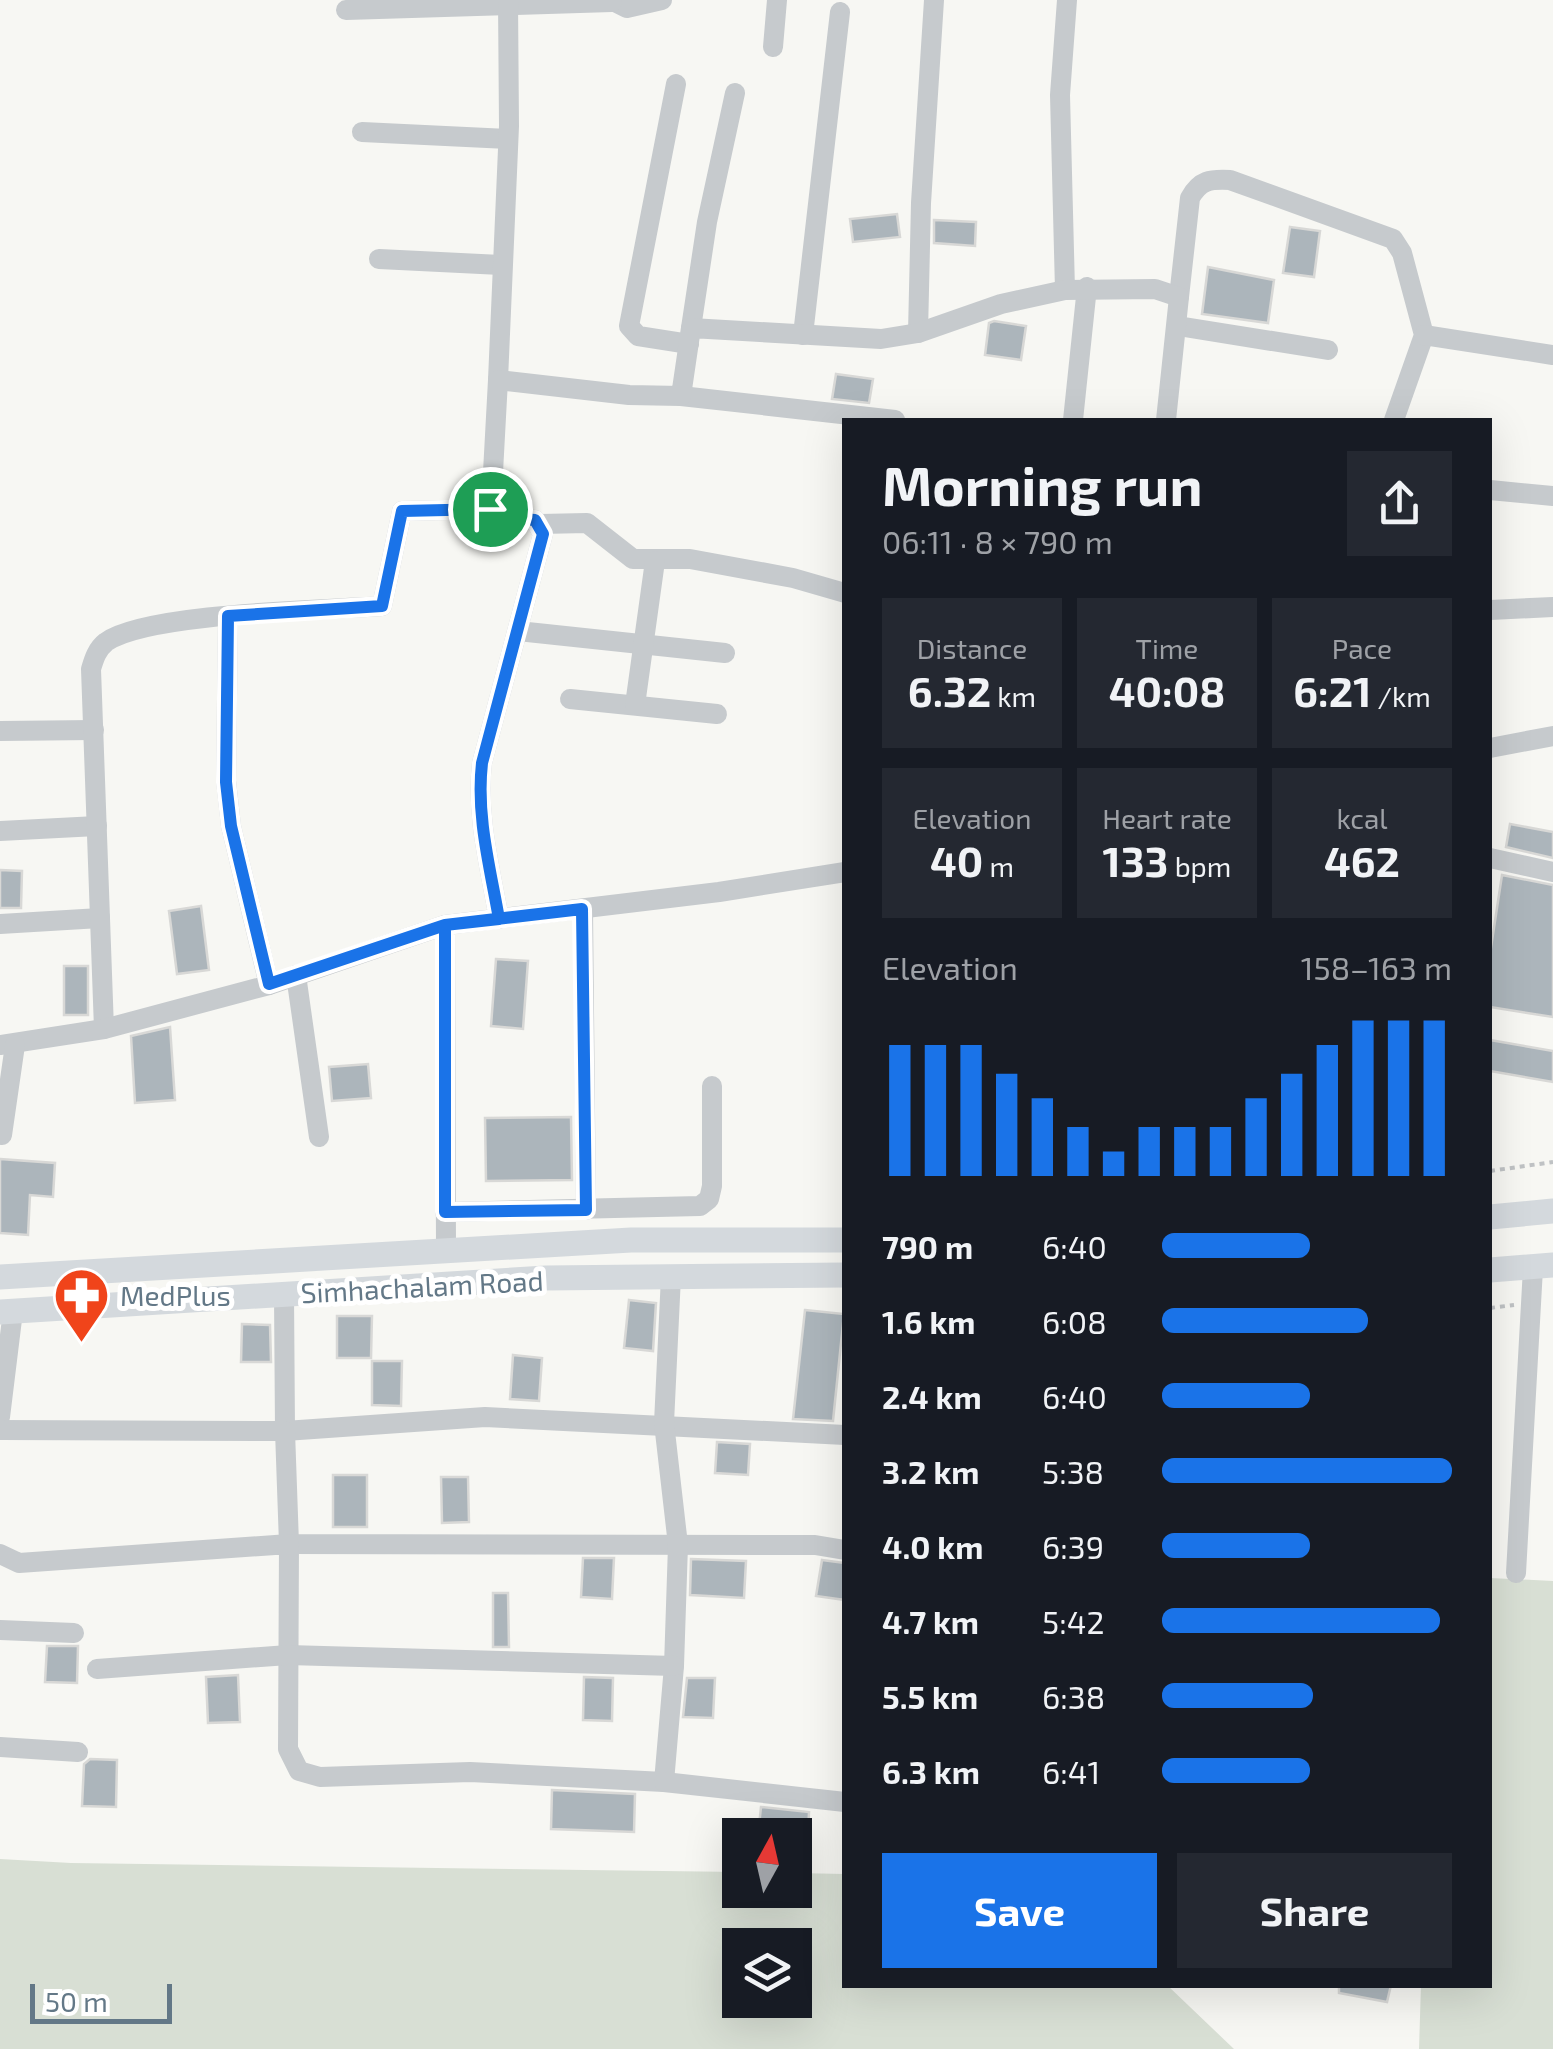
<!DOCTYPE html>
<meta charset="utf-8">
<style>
body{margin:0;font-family:"Exo 2",sans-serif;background:#242831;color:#f1f3f6;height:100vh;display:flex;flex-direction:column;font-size:38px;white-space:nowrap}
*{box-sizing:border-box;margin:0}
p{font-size:32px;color:#9ea1a6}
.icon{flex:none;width:55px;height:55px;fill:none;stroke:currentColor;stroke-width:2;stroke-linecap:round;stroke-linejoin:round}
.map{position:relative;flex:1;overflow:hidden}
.details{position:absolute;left:842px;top:418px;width:650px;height:1570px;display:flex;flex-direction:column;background:#171b24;border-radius:0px;box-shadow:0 10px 40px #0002}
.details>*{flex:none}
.needle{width:65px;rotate:8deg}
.buttons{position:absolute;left:722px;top:1818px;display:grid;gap:20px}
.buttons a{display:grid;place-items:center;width:90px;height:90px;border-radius:0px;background:#171b24;box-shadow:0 10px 40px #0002;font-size:50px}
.scale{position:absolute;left:30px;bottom:25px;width:142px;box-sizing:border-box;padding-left:10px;border:5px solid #637887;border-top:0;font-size:28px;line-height:35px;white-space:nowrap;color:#637887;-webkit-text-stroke:8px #fff;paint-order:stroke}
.pin{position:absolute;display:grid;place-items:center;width:85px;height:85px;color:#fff;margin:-42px;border:5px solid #fff;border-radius:50%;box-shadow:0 2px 10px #0007}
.round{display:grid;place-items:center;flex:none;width:105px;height:105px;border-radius:0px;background:#242831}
.overview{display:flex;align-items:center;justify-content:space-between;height:170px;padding:0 40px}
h1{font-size:55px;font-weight:700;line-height:75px}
.metrics{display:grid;grid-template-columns:repeat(3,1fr);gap:15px;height:170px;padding:10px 40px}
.metrics div{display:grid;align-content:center;border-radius:0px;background:#242831;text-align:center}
.metrics b{font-size:42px;font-weight:700}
.metrics small{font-size:28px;font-weight:400}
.metrics p{font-size:28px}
.chart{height:280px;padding:20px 40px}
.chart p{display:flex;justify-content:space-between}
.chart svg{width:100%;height:180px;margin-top:10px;stroke:#1a73e8;stroke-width:6}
.primary-button{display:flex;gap:20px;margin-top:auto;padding:20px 40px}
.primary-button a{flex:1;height:115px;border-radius:0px;background:#1a73e8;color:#fff;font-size:40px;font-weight:700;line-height:115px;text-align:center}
.primary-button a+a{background:#242831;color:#f1f3f6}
ul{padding:0 40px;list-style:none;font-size:32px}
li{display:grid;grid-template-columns:160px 120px 1fr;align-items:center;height:75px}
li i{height:25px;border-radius:12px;background:#1a73e8}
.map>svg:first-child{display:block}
</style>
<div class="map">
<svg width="1553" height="2049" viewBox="0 0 1553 2049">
<rect width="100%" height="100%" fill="#f7f7f3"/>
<g fill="#d8dfd4" fill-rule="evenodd">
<polygon points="1490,1578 1553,1581 1553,2049 1419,2049 1421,1985 1490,1985"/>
<path d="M0,1859L71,1863L740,1872V1890H795V1873L845,1874V1985H1167L1234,2049H0ZM740,1945H795V2000H740Z"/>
</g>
<g fill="#acb5bb" stroke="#d8d8d6" stroke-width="2.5">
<polygon points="897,214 900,237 853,242 850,219"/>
<polygon points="934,220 976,222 975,246 934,243"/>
<polygon points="1290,227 1320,231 1314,277 1283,273"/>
<polygon points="1208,267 1274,280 1268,323 1202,314"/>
<polygon points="994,321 1026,326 1021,360 985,355 989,323"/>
<polygon points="836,374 873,379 869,403 832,399"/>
<polygon points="1510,824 1553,832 1553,858 1506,847"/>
<polygon points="0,870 22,871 21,908 0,908"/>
<polygon points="1502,875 1553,885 1553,1017 1490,1007 1490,954"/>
<polygon points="201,906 209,970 177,974 169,911"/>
<polygon points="496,959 528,961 523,1029 491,1026"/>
<rect x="64" y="966" width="24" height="49"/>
<polygon points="170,1027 175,1100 135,1103 131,1036"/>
<polygon points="1490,1040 1553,1051 1553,1082 1490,1071"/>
<polygon points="368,1064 371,1098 332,1101 329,1067"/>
<polygon points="571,1117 572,1180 486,1181 485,1118"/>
<polygon points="0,1159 55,1163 53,1197 30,1195 28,1235 0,1233"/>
<polygon points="629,1300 656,1303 653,1351 624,1348"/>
<polygon points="805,1310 844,1314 833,1421 793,1419"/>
<polygon points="337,1316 372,1316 371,1358 337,1358"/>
<polygon points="242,1324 270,1325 271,1362 241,1362"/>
<polygon points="513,1355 542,1358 539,1401 510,1399"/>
<polygon points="372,1361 402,1361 401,1406 372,1405"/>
<polygon points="717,1442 750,1444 748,1475 715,1473"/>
<rect x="333" y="1475" width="34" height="52"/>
<polygon points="441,1477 468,1477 469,1522 442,1523"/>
<polygon points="583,1558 614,1558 612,1599 581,1597"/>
<polygon points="691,1559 746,1561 744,1598 690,1595"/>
<polygon points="822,1560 845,1563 845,1600 816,1596"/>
<polygon points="493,1593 508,1593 509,1647 493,1647"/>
<polygon points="47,1646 78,1646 77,1683 45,1682"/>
<polygon points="238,1675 240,1722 208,1723 206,1677"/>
<polygon points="584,1677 613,1678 612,1721 583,1720"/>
<polygon points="687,1678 715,1678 713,1718 683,1717"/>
<polygon points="90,1759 117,1760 116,1807 82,1806 84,1764"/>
<polygon points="552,1790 635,1794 634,1832 551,1829"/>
<polygon points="761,1807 809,1812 808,1835 758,1835"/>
<polygon points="1339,1985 1391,1985 1387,2002 1339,1993"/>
</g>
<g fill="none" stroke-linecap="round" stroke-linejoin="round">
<g stroke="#bfc2c4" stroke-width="4" stroke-dasharray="5 5" stroke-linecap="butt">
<polyline points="1490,1171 1553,1162"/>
<polyline points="1490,1308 1514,1305"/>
</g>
<g stroke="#c6cacd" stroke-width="20">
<polyline points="611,0 627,8 662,0"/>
<polyline points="346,10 612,2"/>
<polyline points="773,47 777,0"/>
<polyline points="676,84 629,326 638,336 689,344"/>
<polyline points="362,132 508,139"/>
<polyline points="379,259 501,265"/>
<polyline points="1065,290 1060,95 1067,0"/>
<path d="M1179,297L1190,198C1200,180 1210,179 1230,180L1393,239L1402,253L1424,335L1394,420"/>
<polyline points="1178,326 1328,350"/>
<polyline points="691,328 707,222 735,93"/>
<polyline points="918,333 921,203 934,0"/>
<polyline points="803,335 840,12"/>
<polyline points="1424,335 1553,355"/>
<polyline points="498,380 509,126 508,0"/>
<polyline points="681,396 895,420"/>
<polyline points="1073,420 1087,287"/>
<polyline points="1490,490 1553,496"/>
<polyline points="540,524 587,523 633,559 690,559 793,578 845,593"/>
<polyline points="1490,610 1553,607"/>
<polyline points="228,616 226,781 231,826 269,985"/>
<polyline points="518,631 725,653"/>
<polyline points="570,699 717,714"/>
<polyline points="635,705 655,561"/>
<polyline points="0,731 94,730"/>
<polyline points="1490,748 1553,736"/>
<polyline points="0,831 97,826"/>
<polyline points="1490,858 1553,872"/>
<polyline points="583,909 586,1210"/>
<path d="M499,919C490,867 476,816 482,763L543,534L535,520L499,517L491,509L498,380L629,395L681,396L691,328L881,339L918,333L1001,304L1065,290L1155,289L1179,297L1166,420"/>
<polyline points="0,924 100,918"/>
<polyline points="445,925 446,1250"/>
<polyline points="296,975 319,1137"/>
<path d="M104,1029L91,669C94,659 97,649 106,642C146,613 325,610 382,606L402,511L491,509"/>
<polyline points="0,1045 104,1029 269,985 445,925 719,892 845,872"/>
<polyline points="2,1135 15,1045"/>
<polyline points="445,1212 700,1206 709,1199 712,1186 712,1086"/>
<polyline points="284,1294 285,1431 485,1417 845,1435"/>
<polyline points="0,1417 13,1311"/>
<polyline points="0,1430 285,1431 289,1544 815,1545 845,1550"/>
<polyline points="0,1554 19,1563 289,1544 288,1749 299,1771 320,1777 470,1772 664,1782 674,1666 678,1545 664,1423 671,1276"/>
<polyline points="1516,1573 1533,1268"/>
<polyline points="0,1630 74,1633"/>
<polyline points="97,1669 288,1655 674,1666"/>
<polyline points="0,1747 78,1752"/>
<polyline points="664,1782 845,1802"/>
</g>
<g stroke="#d4d9dd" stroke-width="25">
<polyline points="1490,1217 1553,1211"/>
<polyline points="1490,1270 1553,1265"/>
<polyline points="0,1277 631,1240 845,1240"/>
<polyline points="0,1312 546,1278 845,1275"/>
</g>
</g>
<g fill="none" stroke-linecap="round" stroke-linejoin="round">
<defs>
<path id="route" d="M490,509L500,517L535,520L543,534L482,763C476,816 490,867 499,919L445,925V1212L586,1210L582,909L445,925L269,984L231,826L226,782L228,616L382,606L402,511L490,509"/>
</defs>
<use href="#route" stroke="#fff" stroke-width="20"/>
<use href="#route" stroke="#1a73e8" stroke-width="12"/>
</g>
<defs>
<symbol id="pharmacy-pin" viewBox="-11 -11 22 30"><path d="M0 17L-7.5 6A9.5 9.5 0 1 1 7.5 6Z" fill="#f0441a" stroke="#fff"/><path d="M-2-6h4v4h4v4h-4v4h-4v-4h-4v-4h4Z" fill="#fff"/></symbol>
</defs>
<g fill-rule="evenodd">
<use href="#pharmacy-pin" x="50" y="1264" width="63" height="86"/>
</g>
<g text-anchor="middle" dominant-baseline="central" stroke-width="10" stroke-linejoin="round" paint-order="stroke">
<g font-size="28" fill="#637887" stroke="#fff">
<text transform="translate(422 1286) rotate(-3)">Simhachalam Road</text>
</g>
<g font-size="28" fill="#637887" stroke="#fff" text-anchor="start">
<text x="120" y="1295">MedPlus</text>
</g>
</g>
</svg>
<div class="buttons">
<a><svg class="needle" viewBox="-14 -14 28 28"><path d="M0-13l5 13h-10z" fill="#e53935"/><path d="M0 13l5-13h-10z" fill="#9ea1a6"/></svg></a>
<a><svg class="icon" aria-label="layers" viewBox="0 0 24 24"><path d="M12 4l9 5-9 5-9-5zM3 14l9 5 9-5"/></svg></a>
</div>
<div class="scale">50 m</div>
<div class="pin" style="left:490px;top:509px;background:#1e9e55"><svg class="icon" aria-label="arrive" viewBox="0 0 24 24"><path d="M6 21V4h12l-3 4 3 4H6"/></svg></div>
<section class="details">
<div class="overview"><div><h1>Morning run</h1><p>06:11 · 8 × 790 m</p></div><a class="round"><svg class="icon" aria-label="share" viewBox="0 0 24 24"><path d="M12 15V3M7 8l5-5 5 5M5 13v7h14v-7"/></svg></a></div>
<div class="metrics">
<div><p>Distance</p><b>6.32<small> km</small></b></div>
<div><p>Time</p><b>40:08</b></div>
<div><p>Pace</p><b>6:21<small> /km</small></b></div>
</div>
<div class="metrics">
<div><p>Elevation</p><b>40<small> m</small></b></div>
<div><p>Heart rate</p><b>133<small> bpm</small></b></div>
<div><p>kcal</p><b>462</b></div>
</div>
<div class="chart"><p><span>Elevation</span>158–163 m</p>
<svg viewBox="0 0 160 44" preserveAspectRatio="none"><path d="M5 44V12M15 44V12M25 44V12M35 44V19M45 44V25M55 44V32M65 44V38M75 44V32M85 44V32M95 44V32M105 44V25M115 44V19M125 44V12M135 44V6M145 44V6M155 44V6"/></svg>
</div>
<ul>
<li><b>790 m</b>6:40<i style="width:51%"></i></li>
<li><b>1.6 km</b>6:08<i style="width:71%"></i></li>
<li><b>2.4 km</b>6:40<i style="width:51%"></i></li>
<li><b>3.2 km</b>5:38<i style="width:100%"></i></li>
<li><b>4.0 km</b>6:39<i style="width:51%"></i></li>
<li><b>4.7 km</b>5:42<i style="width:96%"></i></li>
<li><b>5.5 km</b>6:38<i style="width:52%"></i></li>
<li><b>6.3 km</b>6:41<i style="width:51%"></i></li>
</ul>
<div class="primary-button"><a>Save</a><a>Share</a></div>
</section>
</div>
